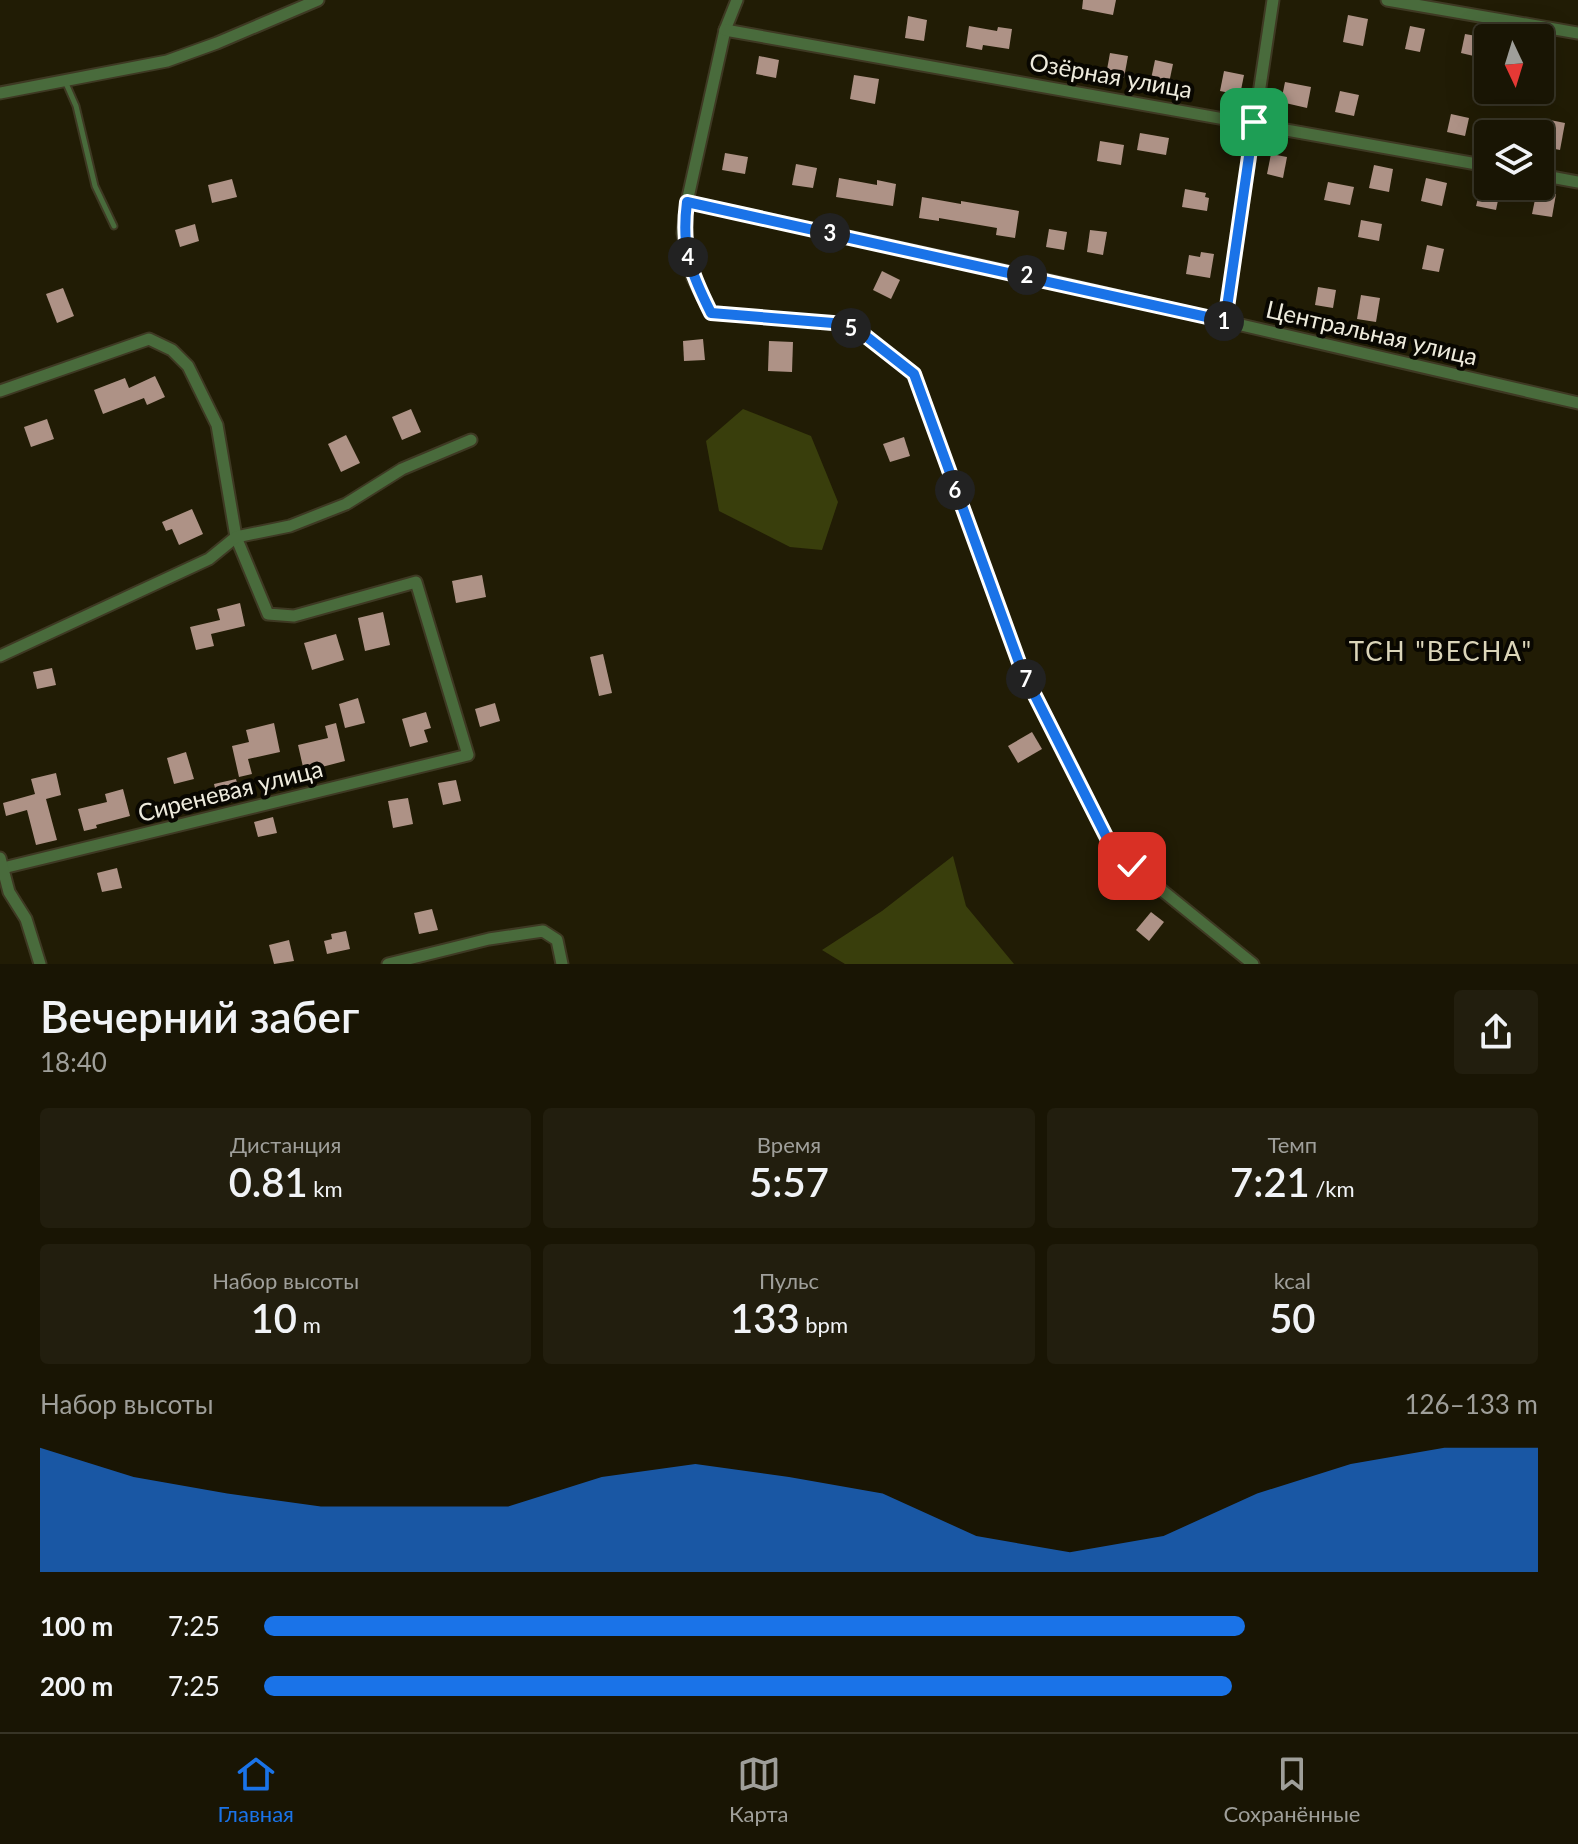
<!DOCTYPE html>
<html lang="ru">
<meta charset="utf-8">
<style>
body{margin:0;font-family:Lato,sans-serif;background:#221e0e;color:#f1f3f6;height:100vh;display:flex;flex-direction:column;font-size:30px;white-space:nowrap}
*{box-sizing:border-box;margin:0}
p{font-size:26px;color:#9f9f9a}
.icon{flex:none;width:44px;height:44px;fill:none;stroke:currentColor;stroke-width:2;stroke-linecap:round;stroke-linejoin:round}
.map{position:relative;height:964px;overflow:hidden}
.details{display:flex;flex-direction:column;background:#191504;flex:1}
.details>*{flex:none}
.needle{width:52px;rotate:176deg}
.controls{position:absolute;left:1474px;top:24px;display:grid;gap:16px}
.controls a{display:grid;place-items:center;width:80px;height:80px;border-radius:8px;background:#191504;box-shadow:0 8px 32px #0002,0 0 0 2px #373426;font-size:40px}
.pin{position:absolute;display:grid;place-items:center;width:68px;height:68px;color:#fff;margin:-34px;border-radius:16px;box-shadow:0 4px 12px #0006}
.km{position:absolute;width:40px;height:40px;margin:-20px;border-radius:50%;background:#222;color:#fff;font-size:22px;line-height:40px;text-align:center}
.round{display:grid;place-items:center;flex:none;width:84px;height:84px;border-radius:8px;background:#221e0e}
.summary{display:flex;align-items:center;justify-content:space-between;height:136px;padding:0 40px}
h1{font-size:44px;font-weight:600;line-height:60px}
.stats{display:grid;grid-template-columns:repeat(3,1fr);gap:12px;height:136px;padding:8px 40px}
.stats div{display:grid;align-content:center;border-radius:8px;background:#221e0e;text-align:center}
.stats b{font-size:40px;font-weight:600}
.stats small{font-size:22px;font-weight:400}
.stats p{font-size:22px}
.chart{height:224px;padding:16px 40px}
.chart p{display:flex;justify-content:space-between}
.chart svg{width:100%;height:144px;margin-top:8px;fill:#1a73e8;opacity:.7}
ul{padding:0 40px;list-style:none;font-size:26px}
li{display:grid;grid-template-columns:128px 96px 1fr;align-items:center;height:60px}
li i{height:20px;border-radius:10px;background:#1a73e8}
.menu{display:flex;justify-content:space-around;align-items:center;height:112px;border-top:2px solid #373426;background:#191504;font-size:22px;color:#9f9f9a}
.menu a{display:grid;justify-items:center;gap:4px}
.menu .selected{color:#1a73e8}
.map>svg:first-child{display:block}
</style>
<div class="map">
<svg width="1578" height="964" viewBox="0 0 1578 964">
<rect width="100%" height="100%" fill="#211c05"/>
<g fill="#393e0c">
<polygon points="743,409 811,436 838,502 822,550 790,547 719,511 706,441"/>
<polygon points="953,856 966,906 1014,964 845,964 822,950 882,911"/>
</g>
<g fill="#ae9286">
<polygon points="1083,0 1116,0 1113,15 1082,9"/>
<polygon points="1348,15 1368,19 1363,46 1343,42"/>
<polygon points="908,16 927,20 924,41 905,38"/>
<polygon points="969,26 997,31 998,27 1012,29 1009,49 983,45 982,50 966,47"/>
<polygon points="1410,26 1425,29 1420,52 1405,49"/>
<polygon points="1465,34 1482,37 1478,57 1461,53"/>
<polygon points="1110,53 1128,56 1124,78 1106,75"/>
<polygon points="759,56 779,60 776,78 756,74"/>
<polygon points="1155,60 1173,64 1169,83 1151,79"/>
<polygon points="1224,71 1244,75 1240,95 1220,91"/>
<polygon points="854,75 879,79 875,104 850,99"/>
<polygon points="1285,82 1311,87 1307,108 1281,102"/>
<polygon points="1340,91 1359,95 1354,116 1335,112"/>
<polygon points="1451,114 1469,118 1465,136 1447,132"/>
<polygon points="1545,119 1565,123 1560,150 1540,146"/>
<polygon points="1140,133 1169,138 1166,155 1137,150"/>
<polygon points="1100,141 1124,145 1121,165 1097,161"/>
<polygon points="725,153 748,157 745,174 722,170"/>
<polygon points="1271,154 1287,157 1283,178 1267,174"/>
<polygon points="796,164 817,168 813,188 792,185"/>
<polygon points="1374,165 1393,169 1389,192 1369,188"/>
<polygon points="839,178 877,185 877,180 896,184 893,206 836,197"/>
<polygon points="1426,178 1447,183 1442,206 1421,201"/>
<polygon points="232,179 237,197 212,203 208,185"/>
<polygon points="1328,182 1354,187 1350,205 1324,200"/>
<polygon points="1481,186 1501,186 1496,210 1476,206"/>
<polygon points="1185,189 1206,193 1205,197 1209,198 1207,211 1182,207"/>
<polygon points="1537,190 1556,194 1552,217 1532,214"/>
<polygon points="922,197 961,204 961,201 1019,211 1015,238 996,235 997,228 939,218 939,221 919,218"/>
<polygon points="1361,220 1382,224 1379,241 1358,237"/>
<polygon points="195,224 199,241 180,247 175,230"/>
<polygon points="1049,229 1067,232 1064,250 1046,247"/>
<polygon points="1090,230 1107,232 1103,255 1087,252"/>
<polygon points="1427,245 1444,249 1439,272 1422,269"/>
<polygon points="1201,252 1214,254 1210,278 1186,274 1189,255 1200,257"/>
<polygon points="882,271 900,280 891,299 873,290"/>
<polygon points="1318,287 1336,290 1333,308 1315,305"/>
<polygon points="63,288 74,316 57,323 46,294"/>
<polygon points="1361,295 1380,298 1376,322 1357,319"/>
<polygon points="703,339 705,360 684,361 683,341"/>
<polygon points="769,341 793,342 792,372 768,371"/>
<polygon points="155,376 165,397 147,405 144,398 103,414 94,390 125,378 129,388"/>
<polygon points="411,409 421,432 402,440 392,417"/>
<polygon points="47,419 54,439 31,447 24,427"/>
<polygon points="346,435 360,463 341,472 328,444"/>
<polygon points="904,437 910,456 890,462 883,444"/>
<polygon points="192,509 203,534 179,545 172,529 166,531 162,522"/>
<polygon points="482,575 486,597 456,603 452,581"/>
<polygon points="240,603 245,626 211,634 214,646 196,650 190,627 220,620 217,609"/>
<polygon points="383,612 390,645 365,651 358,618"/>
<polygon points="336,634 344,660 312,670 304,643"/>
<polygon points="603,654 612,693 599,696 590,657"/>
<polygon points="52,668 56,685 37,689 33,672"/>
<polygon points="358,698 365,723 345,728 339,704"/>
<polygon points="495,703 500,721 480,727 475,709"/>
<polygon points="426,712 431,728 424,730 428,742 410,747 402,719"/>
<polygon points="274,723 280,752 248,759 252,774 239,777 232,746 249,742 246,730"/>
<polygon points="336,723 345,761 314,769 313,765 303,767 298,745 328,738 325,726"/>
<polygon points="1032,732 1042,749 1018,763 1008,746"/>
<polygon points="186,752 194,779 174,784 167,758"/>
<polygon points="56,773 61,795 46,799 57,840 36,845 27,810 6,816 3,803 35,794 31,779"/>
<polygon points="236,779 241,800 219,805 214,784"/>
<polygon points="456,780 461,801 443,805 438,783"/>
<polygon points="123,789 130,816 96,825 97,828 84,831 78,809 107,802 105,794"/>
<polygon points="408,798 413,824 393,828 388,801"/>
<polygon points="273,817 277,833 258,837 254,822"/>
<polygon points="117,868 122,888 102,892 97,873"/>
<polygon points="432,909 438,930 419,934 414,913"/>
<polygon points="1151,912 1164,922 1149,941 1136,930"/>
<polygon points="346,931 350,949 327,954 324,941 332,939 331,934"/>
<polygon points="289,940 294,961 274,964 269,945"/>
</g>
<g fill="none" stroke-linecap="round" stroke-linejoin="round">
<defs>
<polyline id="service" points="65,81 76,106 95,186 114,226"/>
<g id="minor">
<polyline points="737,0 725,30 687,202 683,233 693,278 711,313 833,323 858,330 914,374 1021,668 1111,846 1132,866 1253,964"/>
<polyline points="1387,0 1578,33"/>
<polyline points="725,30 1488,166"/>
<polyline points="0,93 167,61 217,43 318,0"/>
<polyline points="1540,175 1578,182"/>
<polyline points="687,202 1051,281 1578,403"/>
<polyline points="1225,321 1273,0"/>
<polyline points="0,391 149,339 172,350 188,366 217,425 236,537 268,614 294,616 416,582 468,755 3,868"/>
<polyline points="0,656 209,559 236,537 290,526 346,504 402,469 471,440"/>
<polyline points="0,858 9,892 26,919 40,964"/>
<polyline points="388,964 489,939 543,931 557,940 562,964"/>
</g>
</defs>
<use href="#service" stroke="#3e3923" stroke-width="9"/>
<use href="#minor" stroke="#3e3923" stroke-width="15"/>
<use href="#service" stroke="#496b3c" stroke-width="5"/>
<use href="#minor" stroke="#496b3c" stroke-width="11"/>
</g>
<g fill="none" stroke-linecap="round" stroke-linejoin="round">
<defs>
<path id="route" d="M1132,866L1111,846L1021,668L914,374L858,330L833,323L711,313C690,271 681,249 687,202L1225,321L1254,122"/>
</defs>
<use href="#route" stroke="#fff" stroke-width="16"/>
<use href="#route" stroke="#1a73e8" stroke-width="10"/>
</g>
<g text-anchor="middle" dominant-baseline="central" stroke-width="8" stroke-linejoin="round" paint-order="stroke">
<g font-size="24" fill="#eeebdd" stroke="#090701">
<text transform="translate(1111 75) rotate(10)">Озёрная улица</text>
<text transform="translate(1372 332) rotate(13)">Центральная улица</text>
<text transform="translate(230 790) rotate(-14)">Сиреневая улица</text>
</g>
<g font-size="26" letter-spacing="2" fill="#dbd5b9" stroke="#090701">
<text x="1441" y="651">ТСН "ВЕСНА"</text>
</g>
</g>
</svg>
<div class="controls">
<a><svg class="needle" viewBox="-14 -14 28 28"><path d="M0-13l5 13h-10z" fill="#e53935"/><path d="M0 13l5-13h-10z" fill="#9f9f9a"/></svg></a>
<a><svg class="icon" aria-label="layers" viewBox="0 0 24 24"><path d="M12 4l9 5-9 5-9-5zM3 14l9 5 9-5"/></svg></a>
</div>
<div class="pin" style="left:1254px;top:122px;background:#1e9e55"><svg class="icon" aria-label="arrive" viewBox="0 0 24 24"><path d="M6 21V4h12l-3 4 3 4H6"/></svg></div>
<div class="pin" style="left:1132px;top:866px;background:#d93025"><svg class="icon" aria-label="check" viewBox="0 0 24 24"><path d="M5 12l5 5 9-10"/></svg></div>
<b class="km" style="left:1224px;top:321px">1</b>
<b class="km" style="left:1027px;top:275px">2</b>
<b class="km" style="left:830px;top:233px">3</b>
<b class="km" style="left:688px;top:257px">4</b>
<b class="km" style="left:851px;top:328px">5</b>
<b class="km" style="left:955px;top:490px">6</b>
<b class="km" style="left:1026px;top:679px">7</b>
</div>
<section class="details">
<div class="summary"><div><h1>Вечерний забег</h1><p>18:40</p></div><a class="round"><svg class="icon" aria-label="share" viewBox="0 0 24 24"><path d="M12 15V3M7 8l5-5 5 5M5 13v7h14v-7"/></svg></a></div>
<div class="stats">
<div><p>Дистанция</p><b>0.81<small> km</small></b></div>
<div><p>Время</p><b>5:57</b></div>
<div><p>Темп</p><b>7:21<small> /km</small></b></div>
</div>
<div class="stats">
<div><p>Набор высоты</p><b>10<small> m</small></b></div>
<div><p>Пульс</p><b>133<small> bpm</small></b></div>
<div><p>kcal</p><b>50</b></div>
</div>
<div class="chart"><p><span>Набор высоты</span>126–133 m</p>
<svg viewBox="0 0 160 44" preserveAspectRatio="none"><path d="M0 44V6L10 15L20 20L30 24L40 24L50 24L60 15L70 11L80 15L90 20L100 33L110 38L120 33L130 20L140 11L150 6L160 6V44z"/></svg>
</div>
<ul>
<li><b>100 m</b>7:25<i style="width:77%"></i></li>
<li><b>200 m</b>7:25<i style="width:76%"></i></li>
</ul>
</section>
<nav class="menu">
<a class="selected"><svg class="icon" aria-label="home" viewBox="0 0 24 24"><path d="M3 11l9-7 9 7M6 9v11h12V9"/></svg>Главная</a>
<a><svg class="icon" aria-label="map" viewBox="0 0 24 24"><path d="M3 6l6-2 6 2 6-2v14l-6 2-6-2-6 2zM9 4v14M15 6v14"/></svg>Карта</a>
<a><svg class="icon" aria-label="saved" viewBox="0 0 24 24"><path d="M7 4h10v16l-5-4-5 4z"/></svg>Сохранённые</a>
</nav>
